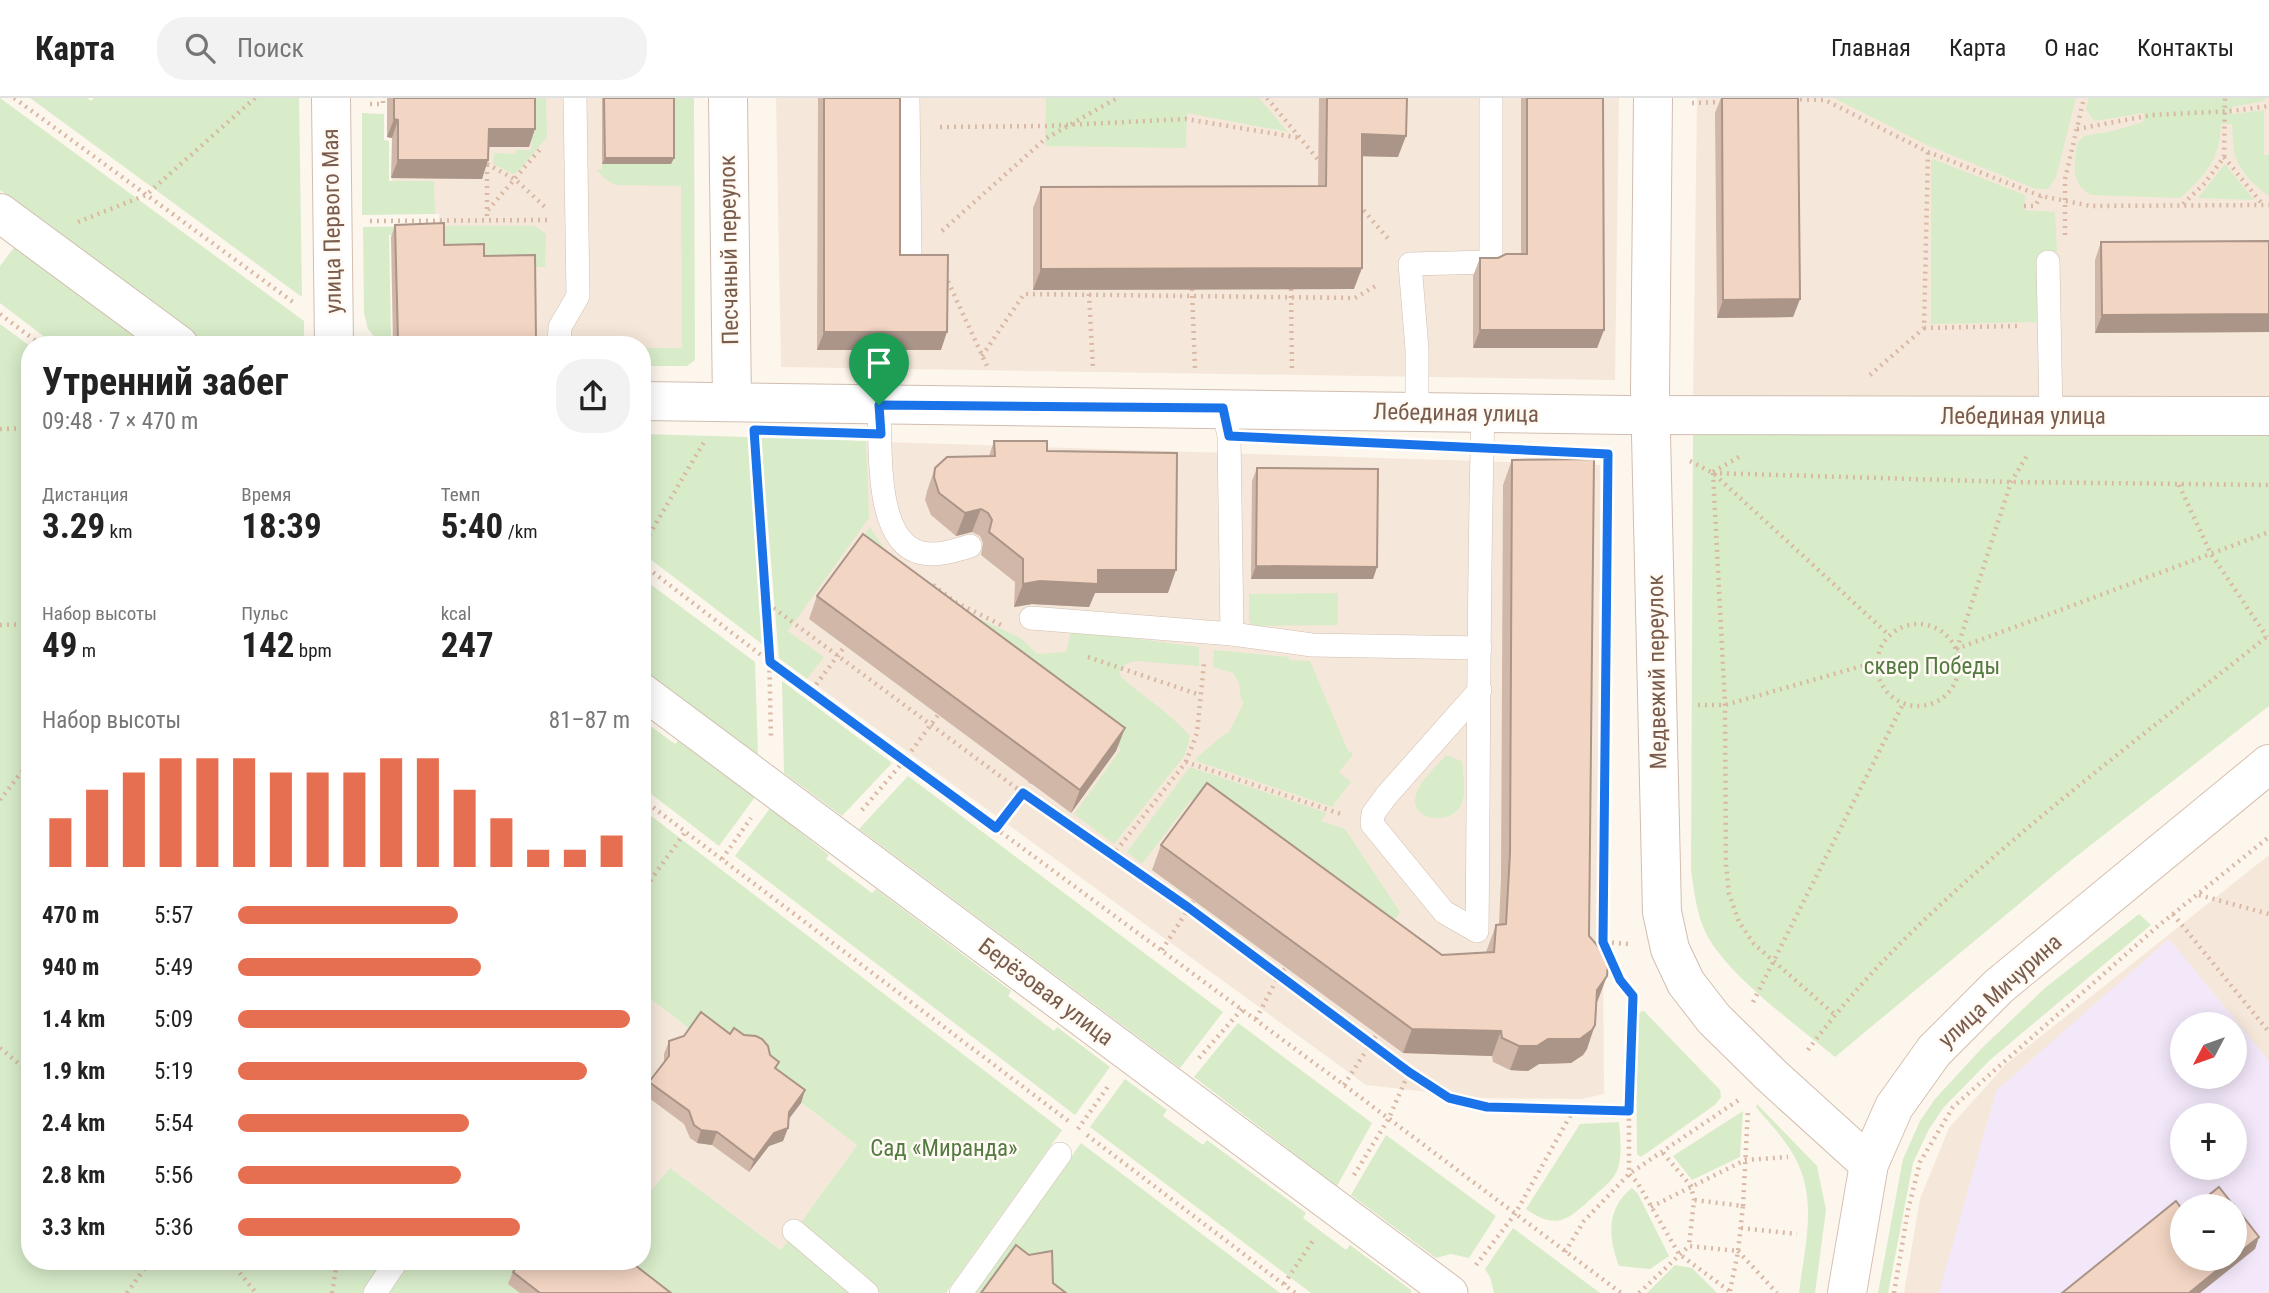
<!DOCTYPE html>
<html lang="ru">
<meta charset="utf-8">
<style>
body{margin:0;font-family:"Roboto Condensed",sans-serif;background:#f2f2f2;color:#222;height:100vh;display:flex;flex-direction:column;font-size:26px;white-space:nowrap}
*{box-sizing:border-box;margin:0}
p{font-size:23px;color:#767676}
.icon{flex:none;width:38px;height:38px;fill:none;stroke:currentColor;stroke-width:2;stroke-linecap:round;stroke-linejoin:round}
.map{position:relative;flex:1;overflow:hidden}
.drawer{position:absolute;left:21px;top:238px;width:630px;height:934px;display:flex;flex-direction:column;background:#fff;border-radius:28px;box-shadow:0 4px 18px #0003}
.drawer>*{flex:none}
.needle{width:46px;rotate:229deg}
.tools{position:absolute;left:2170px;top:914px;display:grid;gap:14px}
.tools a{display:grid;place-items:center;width:77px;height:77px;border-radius:50%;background:#fff;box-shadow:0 4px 18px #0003;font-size:35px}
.pin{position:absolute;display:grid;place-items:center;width:60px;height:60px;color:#fff;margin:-72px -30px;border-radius:50% 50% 50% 0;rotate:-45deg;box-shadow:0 0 7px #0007}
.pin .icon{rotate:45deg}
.round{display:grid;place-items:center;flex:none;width:74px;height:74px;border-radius:28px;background:#f2f2f2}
.overview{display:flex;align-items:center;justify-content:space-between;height:119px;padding:0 21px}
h1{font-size:38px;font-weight:700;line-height:52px}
.figures{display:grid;grid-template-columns:repeat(3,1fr);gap:10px;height:119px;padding:7px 21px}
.figures div{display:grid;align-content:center}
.figures b{font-size:35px;font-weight:700}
.figures small{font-size:19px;font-weight:400}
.figures p{font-size:19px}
.chart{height:196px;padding:14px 21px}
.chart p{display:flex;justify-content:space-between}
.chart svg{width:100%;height:126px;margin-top:7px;stroke:#e76f51;stroke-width:6}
ul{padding:0 21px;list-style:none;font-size:23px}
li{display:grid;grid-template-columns:112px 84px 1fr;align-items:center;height:52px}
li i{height:18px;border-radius:9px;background:#e76f51}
header{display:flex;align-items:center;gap:42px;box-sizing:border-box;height:98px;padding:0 35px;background:#fff;border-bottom:2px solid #e0e0e0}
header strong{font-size:33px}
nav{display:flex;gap:38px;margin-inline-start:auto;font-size:24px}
.search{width:490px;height:63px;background:#f2f2f2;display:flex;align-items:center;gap:18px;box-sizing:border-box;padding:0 24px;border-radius:28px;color:#767676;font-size:26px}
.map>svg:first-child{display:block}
</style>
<header>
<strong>Карта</strong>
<div class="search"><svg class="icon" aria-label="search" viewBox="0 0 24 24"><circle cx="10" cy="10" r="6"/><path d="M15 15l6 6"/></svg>Поиск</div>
<nav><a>Главная</a><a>Карта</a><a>О нас</a><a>Контакты</a></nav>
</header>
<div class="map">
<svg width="2269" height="1195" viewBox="0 0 2269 1195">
<rect width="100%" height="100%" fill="#fdf6ec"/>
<g fill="#f5e8da" fill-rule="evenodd">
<polygon points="392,0 602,0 602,65 694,79 694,250 642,250 642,247 531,247 439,160 439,116 392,116"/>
<polygon points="776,0 1619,0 1615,282 781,269"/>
<polygon points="1697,0 2269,0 2269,301 1693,304"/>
<polygon points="761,340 1600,367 1604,996 1582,1001 1481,1000 1366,987 779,560"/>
<path d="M2269,757V1195H1904L1920,1101L1949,1030L2006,966ZM2182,926H2235V978H2182ZM2182,1017H2235V1069H2182ZM2182,1108H2235V1160H2182Z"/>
<polygon points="642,894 692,933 697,927 857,1047 781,1152 670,1070 649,1095 642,1094"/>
</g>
<path fill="#f3e8fa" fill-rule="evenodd" d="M2169,841L2269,963V1192L2265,1195H1939L1996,993ZM2182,926H2235V978H2182ZM2182,1017H2235V1069H2182ZM2182,1108H2235V1160H2182Z"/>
<g fill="#d8ecc9">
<polygon points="0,0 304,223 304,247 208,247 0,92"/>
<polygon points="30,0 87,0 91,3 94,0 299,0 302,199"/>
<polygon points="532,0 546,0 547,39 518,74 513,76 493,66 494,55 515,56 516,52 531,52"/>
<polygon points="671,0 694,0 695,262 687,268 642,268 642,250 682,250 681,88 616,87 605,81 597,72 602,71 602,66"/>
<polygon points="1046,0 1259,0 1288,34 1187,15 1186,50 1045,48"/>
<polygon points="1834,0 2076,0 2056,79 2048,91 2036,91 1929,48"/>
<path d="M2089,0H2265L2264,3L2232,9V16L2264,12V57H2269V98C2256,89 2241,75 2236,60C2232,50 2233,36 2232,26H2221C2220,61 2205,78 2180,100L2091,97C2069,84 2075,66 2077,45L2084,38L2113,33L2143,24L2144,15L2094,23L2086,11Z"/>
<polygon points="362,15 384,16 384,42 389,43 389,83 434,83 435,116 362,117"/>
<polygon points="1933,61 2025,97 2024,112 2055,114 2057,154 2040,155 2041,224 1931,226 1931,63"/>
<polygon points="2225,66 2254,102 2198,100"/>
<polygon points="422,128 421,137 389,137 391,239 398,247 381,247 368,231 364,215 363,129"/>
<polygon points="442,128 535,128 546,136 545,169 531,169 443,156"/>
<polygon points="16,147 150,247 55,247 0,205 0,168"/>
<polygon points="0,226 30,248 30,1164 384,1164 363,1195 0,1195"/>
<path d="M1693,328L2269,329V608L2073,761L1835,959C1797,927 1723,875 1704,831C1696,812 1694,792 1691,773Z"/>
<polygon points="642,336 748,339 762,546 642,455"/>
<polygon points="761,340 866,343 869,420 788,533 824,559 807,581 779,560"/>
<path d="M870,429L891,461L963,513L1022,541L1037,556L1066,554L1071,532L1199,549V568L1135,563L1126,566L1119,575L1121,579C1144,599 1170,615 1190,638L1185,657L1114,746L1074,716L1121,651L853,454Z"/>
<polygon points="642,480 755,564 758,658 642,572"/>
<polygon points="1338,495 1338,527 1255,528 1249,524 1249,496"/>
<polygon points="1214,552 1289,559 1289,562 1310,563 1348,653 1352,654 1352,658 1339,674 1351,684 1332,709 1196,663 1197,659 1226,635 1228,636 1244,605 1241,602 1239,585 1233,575 1213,569"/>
<polygon points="782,583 892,665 842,718 784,675"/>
<polygon points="642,622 675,646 678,643 755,699 719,748 642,689"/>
<path d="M1446,657L1462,663C1463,674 1467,697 1461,707C1450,729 1408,722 1416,697C1420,682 1436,669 1446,657Z"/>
<polygon points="1190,669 1327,715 1321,723 1345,731 1400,814 1382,840 1191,702 1142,766 1127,754"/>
<polygon points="908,678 1223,914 1180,970 859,731"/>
<polygon points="770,710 829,757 826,761 872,795 876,791 1011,893 1008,898 1054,933 1057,929 1110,969 1075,1017 735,758"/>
<polygon points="642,711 1062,1032 946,1195 387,1195 408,1164 642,1164 642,1094 649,1095 670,1070 781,1152 857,1047 771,982 692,933 642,894"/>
<polygon points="2139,816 2151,827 1990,962 1944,1009 1929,1031 1913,1065 1888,1195 1878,1195 1903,1061 1920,1023 1935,1001 1982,950 2045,890"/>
<polygon points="1644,913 1720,992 1721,999 1716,1006 1641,1059 1637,1056 1636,923 1640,914"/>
<polygon points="1238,925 1372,1025 1337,1088 1194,979"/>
<polygon points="1125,981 1167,1012 1163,1018 1203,1047 1207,1042 1306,1115 1303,1120 1346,1152 1350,1147 1411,1192 1411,1195 1311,1195 1090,1029"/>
<path d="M1757,1006L1817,1068L1826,1112L1815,1195H1799C1804,1153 1817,1106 1798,1066C1789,1045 1771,1027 1756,1009Z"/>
<polygon points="1743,1013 1740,1059 1692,1082 1673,1058"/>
<path d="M1619,1024C1620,1040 1623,1057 1617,1073C1613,1082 1603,1090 1595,1097C1570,1120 1558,1134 1526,1111L1580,1026Z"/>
<polygon points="1386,1037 1496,1118 1469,1160 1451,1156 1436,1160 1351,1097"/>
<polygon points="1081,1045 1280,1195 975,1195"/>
<path d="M1632,1090L1638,1096L1669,1158L1650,1171L1619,1168C1608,1140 1606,1110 1632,1090Z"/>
<polygon points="1513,1130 1600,1195 1494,1195 1490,1179 1485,1171"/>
<polygon points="1675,1167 1692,1170 1717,1195 1647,1195"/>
</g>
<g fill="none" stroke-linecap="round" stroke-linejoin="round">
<defs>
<g id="service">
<polyline points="908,0 910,162"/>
<polyline points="2048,164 2051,318"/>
<polyline points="559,247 560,229 578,198 575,0"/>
<path d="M879,307C881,344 873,445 922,455C938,458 954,453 970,448"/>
<polyline points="1223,310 1229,338 1232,536 1312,547 1480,550"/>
<polyline points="1417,314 1417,251 1410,166 1491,164 1491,0"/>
<polyline points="1031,520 1232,536"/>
<path d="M1480,592L1386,698L1373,716L1372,726L1444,814L1477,833C1479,660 1478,488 1483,315"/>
<polyline points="794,1133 867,1195"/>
<polyline points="375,1195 396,1164"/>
<polyline points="961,1195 1060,1056"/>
</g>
<polyline id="pedestrian" points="642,593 1450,1195"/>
<g id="minor">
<polyline points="331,0 334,247"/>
<polyline points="728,0 732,304"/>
<polyline points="0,115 179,247"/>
<polyline points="642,303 1625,317 2269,318"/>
</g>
<polyline id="tertiary" points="1653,0 1650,293 1662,814 1670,851 1686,885 1714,921 1772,978 1869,1066"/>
<polyline id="secondary" points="1847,1195 1869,1066 1894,1009 1934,953 1999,888 2269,666"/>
</defs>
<use href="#service" stroke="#d1beb0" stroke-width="24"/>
<use href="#pedestrian" stroke="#d1beb0" stroke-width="37"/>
<use href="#minor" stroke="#d1beb0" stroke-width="40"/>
<use href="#tertiary" stroke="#d1beb0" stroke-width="40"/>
<use href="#secondary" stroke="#d6c0b0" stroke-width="40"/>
<g stroke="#d9b8a5" stroke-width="4.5" stroke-dasharray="2 5" stroke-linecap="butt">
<polyline points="14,0 293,204"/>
<polyline points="1267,0 1320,64"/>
<polyline points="1793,1 1825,2 1928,54 2041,98 2091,108 2269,107"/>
<polyline points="1692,5 1725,4"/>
<polyline points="370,6 383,6 383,0"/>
<polyline points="940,29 1045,28 1186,21 1300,40"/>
<polyline points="2077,31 2152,17 2232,13 2269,8"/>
<polyline points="2224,59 2263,107"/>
<polyline points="487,66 516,82 545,109"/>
<polyline points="487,67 487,123"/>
<polyline points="2183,106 2205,85 2224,59 2225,0"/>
<polyline points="1359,107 1390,143"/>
<polyline points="2024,108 2035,108 2041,98"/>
<polyline points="488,112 542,49"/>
<polyline points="370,123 547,122"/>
<polyline points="78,124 146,97 255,0"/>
<polyline points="942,133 1045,41 1117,0"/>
<polyline points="2065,137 2065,81 2084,0"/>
<polyline points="945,177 987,268"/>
<polyline points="1192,191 1195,271"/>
<polyline points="1291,191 1292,274"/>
<polyline points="1089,196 1093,271"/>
<polyline points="0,216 41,247"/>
<polyline points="1924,230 2018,228"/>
<polyline points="982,258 1024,196 1355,200 1379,186"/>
<polyline points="1870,277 1924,230 1928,54"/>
<polyline points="0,331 30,330"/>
<polyline points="755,342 768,506 771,641"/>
<polyline points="1608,357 1603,844 1620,882 1633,898 1629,1013 1629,1076 1637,1084 1679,1156 1732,1195"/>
<polyline points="1690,363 1713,375 1889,537"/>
<polyline points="1713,374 1739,359"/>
<polyline points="1713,375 1725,607 1726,767 1729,796 1739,824 1754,846 1834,916"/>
<polyline points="1713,375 2011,384 2269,387"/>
<polyline points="2179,387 2211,456 2267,539"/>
<polyline points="642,449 704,344"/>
<polyline points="642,466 770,564 1344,987 1621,1195"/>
<polyline points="933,487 955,504 1001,527"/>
<polyline points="768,506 1023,695 1189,810 1409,974"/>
<circle cx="1918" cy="567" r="41"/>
<polyline points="0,527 30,526"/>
<polyline points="1956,551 2269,434"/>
<polyline points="1957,551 2011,384 2028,356"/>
<polyline points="1088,559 1200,597"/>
<polyline points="812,592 845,548"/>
<polyline points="1698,607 1725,607 1876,564"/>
<polyline points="1186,664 1197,635 1204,565"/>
<polyline points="642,701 1071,1025"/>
<polyline points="0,702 30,663"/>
<polyline points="862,712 904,663 938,617"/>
<polyline points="996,730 1030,684"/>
<polyline points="1112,758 1186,664 1341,716"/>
<polyline points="722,761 751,720"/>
<polyline points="642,794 686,733"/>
<polyline points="2199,797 2269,816"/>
<polyline points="2173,816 2269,934"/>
<polyline points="1591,843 1628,846"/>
<polyline points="1162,852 1194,802"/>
<polyline points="1753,904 1903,606"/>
<polyline points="1256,921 1279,877 1286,870"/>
<polyline points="0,950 30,975"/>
<path d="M1808,952C1864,876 1933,811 2004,750C2090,676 2180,608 2269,537"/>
<polyline points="1199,960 1242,911"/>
<polyline points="1344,987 1377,936"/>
<polyline points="1078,1031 1109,987"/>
<polyline points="1087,1037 1295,1195"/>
<polyline points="1663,1055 1691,1088 1694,1102 1689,1148 1738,1153 1743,1108 1694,1102"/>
<polyline points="1354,1077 1389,1020 1409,974 1449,1000 1487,1009 1629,1013"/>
<polyline points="1743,1108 1748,1011"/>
<polyline points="1651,1109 1745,1062 1788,1059"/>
<polyline points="1741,1130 1797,1136"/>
<polyline points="1738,1153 1777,1195"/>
<polyline points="1565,1154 1584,1123 1629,1076 1740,1001"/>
<polyline points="231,1164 256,1195"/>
<polyline points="1476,1167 1515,1116 1574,1011"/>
<polyline points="1284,1186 1314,1141"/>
<polyline points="1730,1193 1738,1154"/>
<polyline points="127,1195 149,1164"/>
<polyline points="332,1195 337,1164"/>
<polyline points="1639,1195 1689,1148"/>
<polyline points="1894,1195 1908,1112 1920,1064 1953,1009 2158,828 2269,739"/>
</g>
<use href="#service" stroke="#fff" stroke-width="23"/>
<use href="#pedestrian" stroke="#fff" stroke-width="35"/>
<use href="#minor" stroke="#fff" stroke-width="38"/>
<use href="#tertiary" stroke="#fff" stroke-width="38"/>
<use href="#secondary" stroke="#fff" stroke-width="38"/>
</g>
<g fill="#d1b7a8">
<polygon points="387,0 535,0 529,49 489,49 488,62 482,81 391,80 392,40 387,39"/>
<polygon points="602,0 674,0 674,60 671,66 602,66"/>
<polygon points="818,0 900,0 900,157 941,252 817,252"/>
<polygon points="1319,0 1407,0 1398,59 1362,58 1354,191 1033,192 1033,110 1041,89 1318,88"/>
<polygon points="1521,0 1603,0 1604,232 1597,250 1473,250 1473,178 1480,160 1498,160 1521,156"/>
<polygon points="1721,0 1798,0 1800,201 1793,219 1717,220 1715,15"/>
<polygon points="395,127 444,147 484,158 534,247 393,247 391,139"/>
<polygon points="2269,143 2269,234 2095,235 2095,162 2101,144"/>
<polygon points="994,343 1047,353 1168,495 1095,495 1089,509 1032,506 1014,509 1015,484 981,457 983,445 980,438 972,434 956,438 931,417 925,402 927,393 935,370 989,358"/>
<polygon points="1512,362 1589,838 1598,902 1596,905 1587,951 1583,957 1571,965 1539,966 1528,973 1510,972 1493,964 1492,958 1403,955 1152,772 1161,747 1442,857 1486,854 1496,827 1499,827 1501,780 1503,387"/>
<polygon points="1257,370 1377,469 1373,481 1251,481 1252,383"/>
<polygon points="817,498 1125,630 1116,653 1071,715 809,521"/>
<polygon points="730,936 770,957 777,971 805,992 801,1005 789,1021 788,1030 783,1043 769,1048 749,1074 712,1047 697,1045 690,1040 684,1026 645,997 649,984 664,964 664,956 669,943"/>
<polygon points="513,1174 671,1195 520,1195 508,1186"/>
</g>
<g fill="#aa9588">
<polygon points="394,21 398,22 392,40 387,39"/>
<polygon points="489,31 535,31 529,49 482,49"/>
<polygon points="1362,36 1406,38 1398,59 1354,58"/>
<polygon points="605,60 674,60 671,66 602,66"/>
<polygon points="398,62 488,62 482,81 391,80"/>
<polygon points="1362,170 1354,191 1033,192 1041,171"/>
<polygon points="1800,201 1793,219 1717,220 1723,202"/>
<polygon points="2269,216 2269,234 2095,235 2102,217"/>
<polygon points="1480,232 1604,232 1597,250 1473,250"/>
<polygon points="824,234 947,234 941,252 817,252"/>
<polygon points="398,241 536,241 534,247 396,247"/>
<polygon points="981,411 972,434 956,438 965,415"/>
<polygon points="1256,468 1377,469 1373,481 1251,481"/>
<polygon points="1098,472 1176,472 1168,495 1095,495 1089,509 1032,506 1014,509 1023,486"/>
<polygon points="1125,630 1116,653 1071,715 1080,692"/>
<polygon points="1607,878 1598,902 1588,916 1597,892"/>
<polygon points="1595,927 1587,951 1583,957 1571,965 1539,966 1528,973 1510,972 1519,948 1548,941"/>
<polygon points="1412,931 1501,933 1492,958 1403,955"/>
<polygon points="805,992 801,1005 784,1027 789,1014"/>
<polygon points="788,1030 783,1043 769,1048 749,1074 754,1062 774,1035"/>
<polygon points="701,1032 717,1034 712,1047 697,1045"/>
<polygon points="2259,1139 2255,1151 2200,1195 2189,1195 2232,1160 2235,1160 2235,1158"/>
</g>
<g fill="#f3d5c3" stroke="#aa9588" stroke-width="2">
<polygon points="394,0 535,0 535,31 489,31 488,62 398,62 398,22 394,21"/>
<polygon points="604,0 674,0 674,60 605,60"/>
<polygon points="824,0 900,0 900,157 948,157 947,234 824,234"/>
<polygon points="1327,0 1407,0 1406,38 1362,36 1362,170 1041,171 1041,89 1326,88"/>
<polygon points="1527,0 1603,0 1604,232 1480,232 1480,160 1498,160 1506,156 1527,156"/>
<polygon points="1722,0 1798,0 1800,201 1723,202"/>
<polygon points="444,125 444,147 484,146 484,158 535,157 536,241 398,241 395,127"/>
<polygon points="2269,143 2269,216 2102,217 2101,144"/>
<polygon points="994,343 1047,343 1047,353 1177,355 1176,472 1098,472 1098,486 1040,483 1023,486 1023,461 989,434 992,422 988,415 981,411 965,415 939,395 934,379 935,370 947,359 995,358"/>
<polygon points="1594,361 1589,838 1604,855 1608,866 1607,878 1597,892 1595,927 1592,932 1580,941 1548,941 1537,948 1519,948 1502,940 1501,933 1412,931 1161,747 1207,685 1442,857 1494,854 1496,827 1506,826 1510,755 1512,362"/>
<polygon points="1257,370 1378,371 1377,469 1256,468"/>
<polygon points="863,436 1125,630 1080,692 817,498"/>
<polygon points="701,914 730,936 734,930 744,937 756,938 762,941 768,948 770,957 779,964 775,970 805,992 789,1014 788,1030 774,1035 754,1062 717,1034 701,1032 694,1027 689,1013 649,984 669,958 669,943 684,938"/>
<polygon points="2219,1089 2234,1108 2195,1108"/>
<polygon points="2176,1103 2182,1111 2182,1160 2232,1160 2189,1195 2062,1195"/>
<polygon points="2235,1108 2259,1139 2235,1158"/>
<polygon points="1016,1147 1029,1157 1052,1153 1053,1185 1066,1195 981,1195"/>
<polygon points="521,1164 631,1164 671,1195 540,1195 513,1174"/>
</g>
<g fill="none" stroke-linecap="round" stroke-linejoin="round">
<defs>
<polygon id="route" points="879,307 1223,310 1229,338 1608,356 1603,844 1620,882 1633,898 1629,1013 1487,1009 1449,1000 1409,974 1189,810 1023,695 996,730 770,564 754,332 881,336"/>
</defs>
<use href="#route" stroke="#fff" stroke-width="14"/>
<use href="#route" stroke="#1a73e8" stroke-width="9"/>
</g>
<g text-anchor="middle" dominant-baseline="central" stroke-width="5" stroke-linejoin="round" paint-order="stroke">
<g font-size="23" fill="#7a5c4d" stroke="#fffaf3">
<text transform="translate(332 123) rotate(-91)">улица Первого Мая</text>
<text transform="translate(729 152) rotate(-91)">Песчаный переулок</text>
<text transform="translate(1456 315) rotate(1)">Лебединая улица</text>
<text x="2023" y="318">Лебединая улица</text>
<text transform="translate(1657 574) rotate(-91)">Медвежий переулок</text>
<text transform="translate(2000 893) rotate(-42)">улица Мичурина</text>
<text transform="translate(1046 894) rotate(37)">Берёзовая улица</text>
</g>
<g font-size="23" fill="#537a41" stroke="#fffaf3">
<text x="1932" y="568">сквер Победы</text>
<text x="944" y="1050">Сад «Миранда»</text>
</g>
</g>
</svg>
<div class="tools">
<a><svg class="needle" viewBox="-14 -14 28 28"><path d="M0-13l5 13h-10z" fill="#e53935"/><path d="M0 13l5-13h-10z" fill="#767676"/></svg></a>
<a>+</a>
<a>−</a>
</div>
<div class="pin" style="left:879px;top:307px;background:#1e9e55"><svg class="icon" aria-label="arrive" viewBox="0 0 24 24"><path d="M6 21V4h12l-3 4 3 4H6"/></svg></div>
<section class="drawer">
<div class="overview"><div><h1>Утренний забег</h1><p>09:48 · 7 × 470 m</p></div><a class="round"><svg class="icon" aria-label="share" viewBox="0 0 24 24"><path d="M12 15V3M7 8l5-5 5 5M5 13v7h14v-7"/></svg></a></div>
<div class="figures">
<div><p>Дистанция</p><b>3.29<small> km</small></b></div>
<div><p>Время</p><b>18:39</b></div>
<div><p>Темп</p><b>5:40<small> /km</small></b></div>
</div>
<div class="figures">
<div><p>Набор высоты</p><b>49<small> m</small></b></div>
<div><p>Пульс</p><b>142<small> bpm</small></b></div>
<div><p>kcal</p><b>247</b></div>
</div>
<div class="chart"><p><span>Набор высоты</span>81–87 m</p>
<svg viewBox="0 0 160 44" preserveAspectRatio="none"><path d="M5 44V27M15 44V17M25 44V11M35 44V6M45 44V6M55 44V6M65 44V11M75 44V11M85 44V11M95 44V6M105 44V6M115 44V17M125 44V27M135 44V38M145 44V38M155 44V33"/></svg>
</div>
<ul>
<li><b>470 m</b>5:57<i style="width:56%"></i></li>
<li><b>940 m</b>5:49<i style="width:62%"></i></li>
<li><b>1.4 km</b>5:09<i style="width:100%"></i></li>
<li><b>1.9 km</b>5:19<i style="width:89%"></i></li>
<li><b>2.4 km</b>5:54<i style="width:59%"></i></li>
<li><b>2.8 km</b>5:56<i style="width:57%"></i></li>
<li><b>3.3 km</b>5:36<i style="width:72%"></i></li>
</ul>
</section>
</div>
